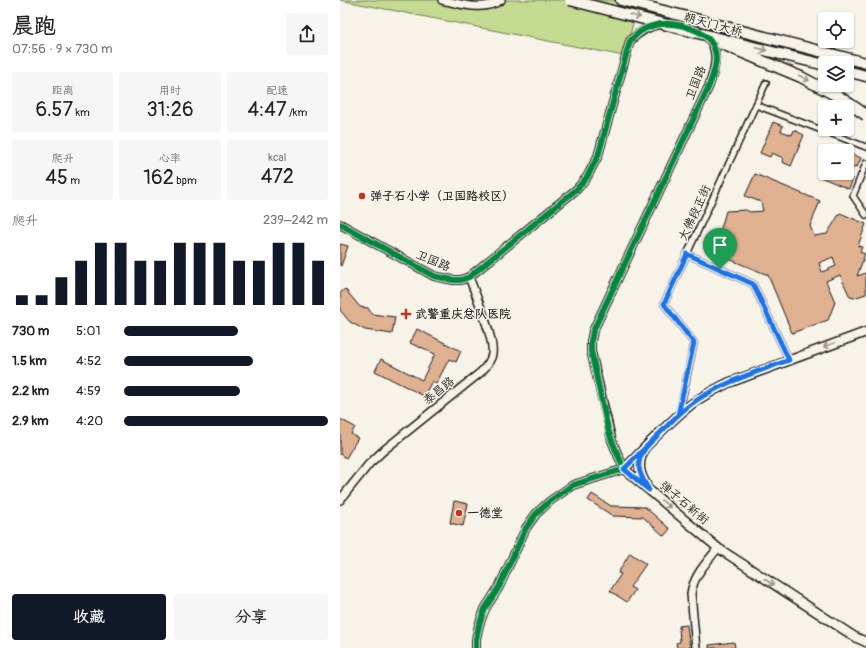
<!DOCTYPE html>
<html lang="zh">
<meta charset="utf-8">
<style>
body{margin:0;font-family:Pangolin,"LXGW WenKai TC",sans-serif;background:#f6f6f6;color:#222;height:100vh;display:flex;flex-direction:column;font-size:15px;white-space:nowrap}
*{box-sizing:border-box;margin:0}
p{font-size:13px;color:#767676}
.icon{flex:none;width:22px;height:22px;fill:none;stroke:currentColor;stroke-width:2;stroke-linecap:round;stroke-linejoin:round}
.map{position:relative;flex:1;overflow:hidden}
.side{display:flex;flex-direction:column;background:#fff;width:340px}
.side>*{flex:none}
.buttons{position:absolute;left:478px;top:12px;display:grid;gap:8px}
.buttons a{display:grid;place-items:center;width:36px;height:36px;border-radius:4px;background:#fff;box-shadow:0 1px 3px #0004;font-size:20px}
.pin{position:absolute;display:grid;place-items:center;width:34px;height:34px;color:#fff;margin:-41px -17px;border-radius:50% 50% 50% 0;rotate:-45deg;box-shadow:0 0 4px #0007}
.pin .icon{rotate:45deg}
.round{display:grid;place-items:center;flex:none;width:42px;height:42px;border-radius:4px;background:#f6f6f6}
.headline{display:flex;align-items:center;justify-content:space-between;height:68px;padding:0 12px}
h1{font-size:22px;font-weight:600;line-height:30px}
.metrics{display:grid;grid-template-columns:repeat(3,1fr);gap:6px;height:68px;padding:4px 12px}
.metrics div{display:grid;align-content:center;border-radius:4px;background:#f6f6f6;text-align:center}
.metrics b{font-size:20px;font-weight:600}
.metrics small{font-size:11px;font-weight:400}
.metrics p{font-size:11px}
.chart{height:112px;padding:8px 12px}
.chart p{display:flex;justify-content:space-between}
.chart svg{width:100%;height:72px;margin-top:4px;stroke:#111827;stroke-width:6}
.action{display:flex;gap:8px;margin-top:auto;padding:8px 12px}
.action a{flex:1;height:46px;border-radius:4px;background:#111827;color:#fff;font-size:16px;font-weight:600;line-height:46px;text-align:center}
.action a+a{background:#f6f6f6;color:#222}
ul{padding:0 12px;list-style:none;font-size:13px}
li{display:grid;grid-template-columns:64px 48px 1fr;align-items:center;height:30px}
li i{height:10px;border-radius:5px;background:#111827}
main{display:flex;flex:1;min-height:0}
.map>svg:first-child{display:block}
</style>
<main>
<section class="side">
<div class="headline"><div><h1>晨跑</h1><p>07:56 · 9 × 730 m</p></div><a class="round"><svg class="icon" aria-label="share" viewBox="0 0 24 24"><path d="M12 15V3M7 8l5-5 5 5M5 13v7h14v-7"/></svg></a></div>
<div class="metrics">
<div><p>距离</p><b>6.57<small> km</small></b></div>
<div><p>用时</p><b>31:26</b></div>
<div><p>配速</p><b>4:47<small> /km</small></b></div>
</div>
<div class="metrics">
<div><p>爬升</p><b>45<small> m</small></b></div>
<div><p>心率</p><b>162<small> bpm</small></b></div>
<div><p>kcal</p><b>472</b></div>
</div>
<div class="chart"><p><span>爬升</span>239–242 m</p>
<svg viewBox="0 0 160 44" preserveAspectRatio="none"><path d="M5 44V38M15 44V38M25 44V27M35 44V17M45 44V6M55 44V6M65 44V17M75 44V17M85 44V6M95 44V6M105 44V6M115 44V17M125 44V17M135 44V6M145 44V6M155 44V17"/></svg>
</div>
<ul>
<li><b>730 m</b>5:01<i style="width:56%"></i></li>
<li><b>1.5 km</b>4:52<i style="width:63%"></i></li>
<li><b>2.2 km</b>4:59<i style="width:57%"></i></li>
<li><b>2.9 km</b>4:20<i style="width:100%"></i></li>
</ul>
<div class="action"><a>收藏</a><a>分享</a></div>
</section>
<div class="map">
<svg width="526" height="648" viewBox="0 0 526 648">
<rect width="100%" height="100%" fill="#f7f3e8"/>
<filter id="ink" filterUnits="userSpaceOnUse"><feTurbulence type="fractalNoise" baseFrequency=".025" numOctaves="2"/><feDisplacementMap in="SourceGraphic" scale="8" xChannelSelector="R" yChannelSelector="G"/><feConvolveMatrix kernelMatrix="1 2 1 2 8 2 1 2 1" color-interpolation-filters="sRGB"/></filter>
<g filter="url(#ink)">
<polygon fill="#c4db91" stroke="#707c56" points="0,0 294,0 293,24 284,56"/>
<g fill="#e0b191" stroke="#1c1c1c" fill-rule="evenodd">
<polygon points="433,122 443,126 441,131 452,135 454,130 464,135 451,166 442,162 443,158 432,153 430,157 420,153"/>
<polygon points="507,152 521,158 517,167 514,166 509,178 513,179 509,189 478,176 485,159 485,173 507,173"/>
<path d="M415,174L480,201L470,226L474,236L487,234L500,213L526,224L518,246L522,247L520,252L525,254L517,276L526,273V294L514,298L510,297L500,275L486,281L495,302L488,320L452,333L428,275L374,253L386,211L406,210L410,212L423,211L421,202L405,196ZM493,257L496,266L482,272L479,263Z"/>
<polygon points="0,244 8,246 1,266 0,266"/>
<polygon points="5,289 20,307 28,308 32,314 55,317 52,334 25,330 10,322 0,310 0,293"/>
<polygon points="77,329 121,351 116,362 109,359 96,384 92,381 84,396 35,371 41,359 82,380 95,354 81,347 81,348 70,343"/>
<polygon points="0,419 15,427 11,434 18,438 6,458 0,454"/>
<polygon points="252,494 271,506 305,507 330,529 324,536 303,517 273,516 248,500"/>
<polygon points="114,501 128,504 123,526 110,523"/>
<polygon points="290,553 306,564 290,587 295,590 287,602 270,591 281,574 278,573"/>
<polygon points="347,625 350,648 337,648 336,643 340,642 339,626"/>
<polygon points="394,642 395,648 369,648 369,645"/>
</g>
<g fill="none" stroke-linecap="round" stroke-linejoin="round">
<defs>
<g id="street">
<polyline points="416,105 526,147"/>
<polyline points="526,163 513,196 526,215"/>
<polyline points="347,254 413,284 449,360"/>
<polyline points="339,414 354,343 324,304 426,83"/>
</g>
<g id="secondary">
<path d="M102,0C120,4 144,12 161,0"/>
<path d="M0,224L94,276L113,280H121L129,277L237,189L247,177L258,156L290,41C299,32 308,26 321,24"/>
<path d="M0,500L29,464L44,450L141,372C146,367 151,361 152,354C155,339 135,293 129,277"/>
<path d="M136,648V639L139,625L145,609L159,587L186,528L196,514L210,501L233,485L284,469L272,441L251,351V341L253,331L369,86C375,69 381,48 365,35"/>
<path d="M356,648L351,594C353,576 367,562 378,548"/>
</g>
<g id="primary">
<path d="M526,332L388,383C376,389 364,395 353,403C328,422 306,447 284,469L378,548L515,637L526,642"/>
<path d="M303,452C298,464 299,473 306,484"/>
</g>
<g id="highway">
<polyline points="281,0 526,63"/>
<polyline points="440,54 485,65"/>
<polyline points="507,71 526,76"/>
</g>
</defs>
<use href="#street" stroke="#1c1c1c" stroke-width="8"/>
<use href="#secondary" stroke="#1c1c1c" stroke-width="10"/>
<use href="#primary" stroke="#1c1c1c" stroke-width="11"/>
<use href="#highway" stroke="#1c1c1c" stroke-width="13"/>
<use href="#street" stroke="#f7f3e8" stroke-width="5"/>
<use href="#secondary" stroke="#f7f3e8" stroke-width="7"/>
<use href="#primary" stroke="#f7f3e8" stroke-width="8"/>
<use href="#highway" stroke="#f7f3e8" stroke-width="10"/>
<defs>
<g id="highway-bridge">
<polyline points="230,0 440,54"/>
<polyline points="382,44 461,77 501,98 526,115"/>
</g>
</defs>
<use href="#highway-bridge" stroke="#1c1c1c" stroke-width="13" stroke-linecap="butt"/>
<use href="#highway-bridge" stroke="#f7f3e8" stroke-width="10"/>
<defs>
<path id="cycleway" d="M0,224L94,276L113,280H121L129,277L237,189L247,177L258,156L290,41C297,34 303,28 312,26C330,20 367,28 374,48C379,60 373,75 369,86L253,331L251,341V351L268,429L272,441L284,469L233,485L210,501L196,514L186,528L159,587L145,609L139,625L136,639V648"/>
</defs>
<use href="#cycleway" stroke="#f7f3e8" stroke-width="8"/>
<use href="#cycleway" stroke="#00873e" stroke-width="6"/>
</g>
<defs><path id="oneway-shaft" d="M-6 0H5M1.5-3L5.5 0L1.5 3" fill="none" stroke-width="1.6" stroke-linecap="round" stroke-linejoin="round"/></defs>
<g stroke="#94928c">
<use href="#oneway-shaft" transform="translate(295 16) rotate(14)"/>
<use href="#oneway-shaft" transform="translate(421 49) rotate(15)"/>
<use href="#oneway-shaft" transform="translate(464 78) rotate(27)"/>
<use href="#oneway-shaft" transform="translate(489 345) rotate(159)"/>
<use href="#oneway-shaft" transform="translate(326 504) rotate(40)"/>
<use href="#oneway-shaft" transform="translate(429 582) rotate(33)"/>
</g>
</g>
<g fill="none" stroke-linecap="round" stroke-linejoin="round" filter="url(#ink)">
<defs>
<path id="route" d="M380,269L347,254L324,304L354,343L338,415L284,469L309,490C305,483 300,476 299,467C298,453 309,444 318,435C330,423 341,411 354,402C383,382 417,372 449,360L413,284L380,269"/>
</defs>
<use href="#route" stroke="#fff" stroke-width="8"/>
<use href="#route" stroke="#1a73e8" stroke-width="5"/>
</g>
<g fill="#c8321e" stroke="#f7f3e8" stroke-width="1.5">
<circle cx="22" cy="196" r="4"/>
<path d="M64 308h4v4h4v4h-4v4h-4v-4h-4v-4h4z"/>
<circle cx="119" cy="513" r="4"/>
</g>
<g text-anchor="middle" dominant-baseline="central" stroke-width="3" stroke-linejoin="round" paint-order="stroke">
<g font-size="12" fill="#1c1c1c" stroke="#f7f3e8">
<text transform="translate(373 25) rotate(15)">朝天门大桥</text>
<text transform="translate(356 83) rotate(-69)">卫国路</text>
<text transform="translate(355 213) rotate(-65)">大佛段正街</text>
<text transform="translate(93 261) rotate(23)">卫国路</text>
<text transform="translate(99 391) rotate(-39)">泰昌路</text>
<text transform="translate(344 503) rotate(40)">弹子石新街</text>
</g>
<g font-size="12" font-weight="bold" fill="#1c1c1c" stroke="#f7f3e8" text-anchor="start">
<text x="30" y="196">弹子石小学（卫国路校区）</text>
<text x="75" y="314">武警重庆总队医院</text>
<text x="127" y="513">一德堂</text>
</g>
</g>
</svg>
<div class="buttons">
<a><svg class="icon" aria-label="locate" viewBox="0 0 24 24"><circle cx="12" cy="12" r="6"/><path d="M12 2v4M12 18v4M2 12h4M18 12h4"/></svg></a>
<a><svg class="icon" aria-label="layers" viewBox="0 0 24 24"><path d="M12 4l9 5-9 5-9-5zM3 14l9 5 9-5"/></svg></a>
<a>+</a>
<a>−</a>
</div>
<div class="pin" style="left:380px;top:269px;background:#1e9e55"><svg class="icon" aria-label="arrive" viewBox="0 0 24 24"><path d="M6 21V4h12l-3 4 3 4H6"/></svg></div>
</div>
</main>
